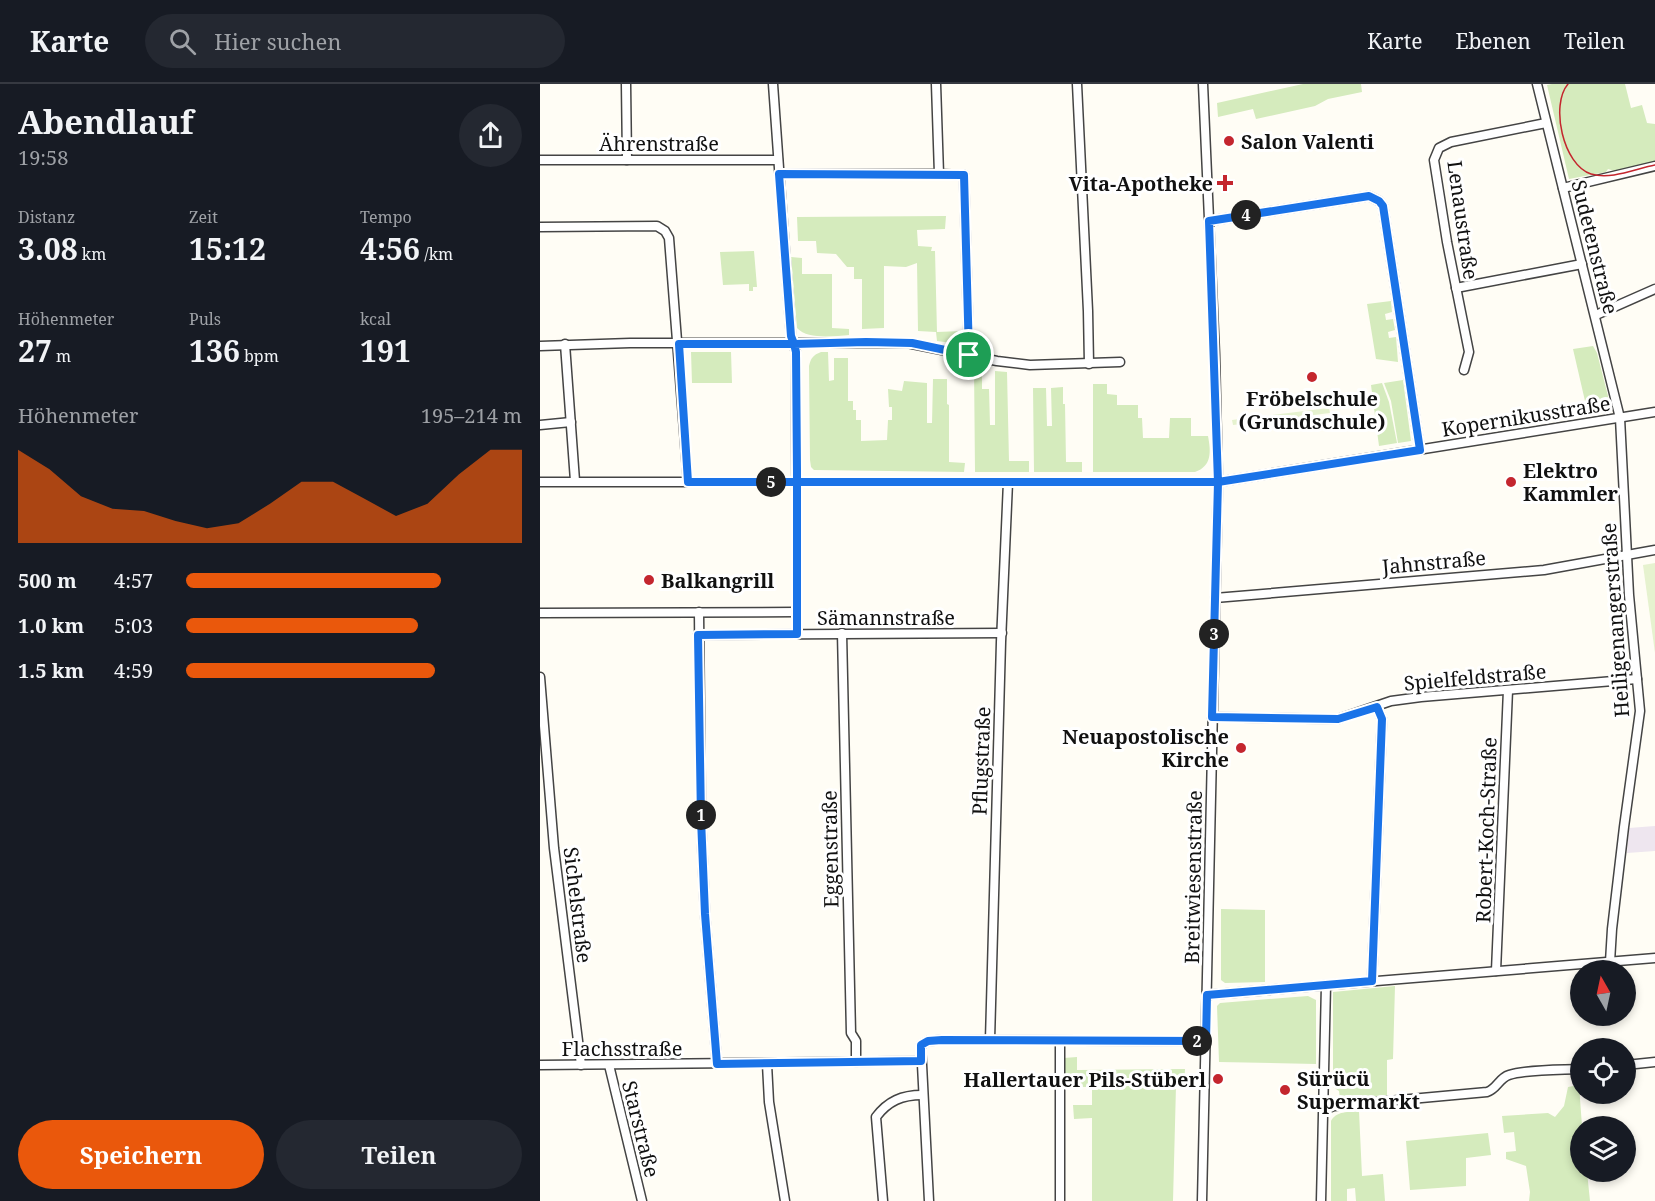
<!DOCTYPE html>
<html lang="de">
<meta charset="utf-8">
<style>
body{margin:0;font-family:"Noto Serif",serif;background:#242831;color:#f1f3f6;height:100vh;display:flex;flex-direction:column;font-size:22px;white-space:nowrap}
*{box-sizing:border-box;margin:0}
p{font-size:20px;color:#9ea1a6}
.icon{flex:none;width:33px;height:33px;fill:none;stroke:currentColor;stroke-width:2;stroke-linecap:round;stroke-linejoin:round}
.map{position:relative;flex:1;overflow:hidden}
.side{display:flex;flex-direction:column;background:#171b24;width:540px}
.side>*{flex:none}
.needle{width:39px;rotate:351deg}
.controls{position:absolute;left:1030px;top:876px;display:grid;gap:12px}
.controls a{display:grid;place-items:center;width:66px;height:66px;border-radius:50%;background:#171b24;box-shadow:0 3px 9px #0003;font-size:30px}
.pin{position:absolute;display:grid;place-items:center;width:51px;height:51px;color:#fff;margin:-26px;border:3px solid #fff;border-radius:50%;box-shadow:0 2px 6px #0007}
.km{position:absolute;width:30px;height:30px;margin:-15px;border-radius:50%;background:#222;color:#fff;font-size:16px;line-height:30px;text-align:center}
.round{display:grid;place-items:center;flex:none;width:63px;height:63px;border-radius:32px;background:#242831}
.overview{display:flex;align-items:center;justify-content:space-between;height:102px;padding:0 18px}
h1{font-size:33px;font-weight:700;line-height:45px}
.figures{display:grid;grid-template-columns:repeat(3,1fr);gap:9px;height:102px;padding:6px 18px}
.figures div{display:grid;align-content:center}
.figures b{font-size:30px;font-weight:700}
.figures small{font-size:16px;font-weight:400}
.figures p{font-size:16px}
.chart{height:168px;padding:12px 18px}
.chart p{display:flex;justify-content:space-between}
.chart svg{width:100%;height:108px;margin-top:6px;fill:#ea580c;opacity:.7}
.primary-button{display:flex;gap:12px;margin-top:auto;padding:12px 18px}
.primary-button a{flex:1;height:69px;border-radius:36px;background:#ea580c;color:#fff;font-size:24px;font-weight:700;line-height:69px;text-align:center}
.primary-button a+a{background:#242831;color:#f1f3f6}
ul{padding:0 18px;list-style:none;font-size:20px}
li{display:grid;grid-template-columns:96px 72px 1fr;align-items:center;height:45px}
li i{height:15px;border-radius:8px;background:#ea580c}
header{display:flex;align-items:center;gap:36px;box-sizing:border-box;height:84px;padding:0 30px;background:#171b24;border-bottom:2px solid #363941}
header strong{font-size:28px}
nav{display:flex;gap:33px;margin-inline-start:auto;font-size:21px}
.search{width:420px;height:54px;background:#242831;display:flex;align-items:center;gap:15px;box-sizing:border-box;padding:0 21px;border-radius:33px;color:#9ea1a6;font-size:22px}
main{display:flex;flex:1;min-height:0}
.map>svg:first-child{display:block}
</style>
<header>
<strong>Karte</strong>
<div class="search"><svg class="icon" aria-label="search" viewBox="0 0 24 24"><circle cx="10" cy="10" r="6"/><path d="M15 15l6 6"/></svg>Hier suchen</div>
<nav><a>Karte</a><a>Ebenen</a><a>Teilen</a></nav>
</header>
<main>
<section class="side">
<div class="overview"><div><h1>Abendlauf</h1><p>19:58</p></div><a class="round"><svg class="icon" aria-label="share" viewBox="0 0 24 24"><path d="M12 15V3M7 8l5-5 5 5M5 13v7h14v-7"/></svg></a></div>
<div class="figures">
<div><p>Distanz</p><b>3.08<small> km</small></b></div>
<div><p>Zeit</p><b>15:12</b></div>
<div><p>Tempo</p><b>4:56<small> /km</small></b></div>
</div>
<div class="figures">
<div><p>Höhenmeter</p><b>27<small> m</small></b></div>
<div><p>Puls</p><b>136<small> bpm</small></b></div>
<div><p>kcal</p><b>191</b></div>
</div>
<div class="chart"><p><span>Höhenmeter</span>195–214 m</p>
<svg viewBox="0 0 160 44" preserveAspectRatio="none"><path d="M0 44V6L10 14L20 25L30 30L40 31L50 35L60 38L70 36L80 28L90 19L100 19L110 26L120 33L130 28L140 16L150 6L160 6V44z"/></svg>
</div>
<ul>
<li><b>500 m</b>4:57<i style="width:76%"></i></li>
<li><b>1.0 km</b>5:03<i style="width:69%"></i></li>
<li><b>1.5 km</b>4:59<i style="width:74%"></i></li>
</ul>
<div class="primary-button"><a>Speichern</a><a>Teilen</a></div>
</section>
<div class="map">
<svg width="1115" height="1117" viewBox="0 0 1115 1117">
<rect width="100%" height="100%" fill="#fffdf5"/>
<polygon fill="#eee6ef" points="1115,742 1115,767 1087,769 1089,744"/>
<g fill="#d5ebbd">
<polygon points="763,0 821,0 822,8 788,15 775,22 716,35 713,25 678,33 677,19"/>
<polygon points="1012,0 1085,0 1091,24 1102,21 1107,39 1115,40 1115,79 1075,87 1068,85 1066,88 1029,95 1007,1"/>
<polygon points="406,132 405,145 377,146 378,162 392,163 391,167 395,167 397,248 422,247 422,252 412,259 397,257 396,248 378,247 377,179 366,183 344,182 344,244 322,245 322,195 314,195 314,183 307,183 296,170 277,169 276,157 258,157 257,133"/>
<polygon points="214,167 217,203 213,203 213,207 209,207 209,200 183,201 180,168"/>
<path d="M251,173L262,174V190H292V244L309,245V251C294,252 268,256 257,244Z"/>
<polygon points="851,217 852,228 845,230 846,236 853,235 855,246 848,248 849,254 856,253 858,278 836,275 827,220"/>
<polygon points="1053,262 1057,269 1068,312 1068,324 1062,329 1048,330 1033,265"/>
<polygon points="151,268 191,268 192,299 152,299"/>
<path d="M281,268H288L289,297L294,296V274H308V317H313V326H316V336H321V357L347,356L348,336H352V323H349L348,305L362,307L364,297L387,299V339H392L393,295H407V320L409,321V378L425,379L424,388L274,386L271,383L270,376L269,282C271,274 273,271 281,268Z"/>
<polygon points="434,282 442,283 442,305 449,305 450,341 455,341 455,287 467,288 469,377 489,377 489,388 435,388"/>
<polygon points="863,296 871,357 858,359 851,317 844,299"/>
<polygon points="842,299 849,318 857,359 839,362 831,301"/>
<path d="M553,300H567V310L577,311V321H598V334H602L603,354H629L630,334H651V352H668C671,368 672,382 655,388H553Z"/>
<polygon points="523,303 523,320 525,320 526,378 542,378 542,388 494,388 493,304 506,304 507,342 512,342 511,304"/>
<polygon points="681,825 725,826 725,898 685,899 681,896"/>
<polygon points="855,902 853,975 847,976 847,1011 800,1015 799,1007 793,1003 793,908"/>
<polygon points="768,912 776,916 776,980 679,978 677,922 680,919"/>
<polygon points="537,973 537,986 645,985 644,1002 636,1002 633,1117 552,1117 552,1034 534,1035 533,1021 552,1021 552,1003 524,1003 524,974"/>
<polygon points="1039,1001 1042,1042 1041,1088 1047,1088 1050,1117 989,1117 990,1108 986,1082 966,1075 966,1068 976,1067 974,1048 964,1049 962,1032 1008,1029 1015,1033 1024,1022 1028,1003"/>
<path d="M819,1027L822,1092L843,1090L845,1117H816L815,1104L807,1105V1117H791V1037C796,1027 809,1028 819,1027Z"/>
<polygon points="948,1049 951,1071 926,1074 926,1102 870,1106 866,1057"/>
</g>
<g fill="#e6f2cf">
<polygon points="789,324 790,329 693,341 692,336"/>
<polygon points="1115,479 1115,569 1103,481"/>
</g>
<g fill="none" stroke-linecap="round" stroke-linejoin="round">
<defs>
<g id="street">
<polyline points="86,0 87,76"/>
<polyline points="233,0 251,252 256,268 257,550"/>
<polyline points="396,0 399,90 424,91 429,271"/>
<polyline points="537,0 548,227 549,280"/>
<polyline points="997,0 1080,334 1089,511 1100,627 1084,743 1072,845 1070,878"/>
<polyline points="0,76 238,76"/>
<polyline points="239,90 399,90"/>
<polyline points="1023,104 1115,82"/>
<polyline points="669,137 829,112 839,117 843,122 880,366"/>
<polyline points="0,143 117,142 125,147 129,154 148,398"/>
<polyline points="916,204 1042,180"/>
<polyline points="1056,231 1115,205"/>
<polyline points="25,260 35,397"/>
<polyline points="0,262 90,259 367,259 457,277 490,281 580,278"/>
<polyline points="924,286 929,268 907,158 894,76 899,64 911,58 1006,39"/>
<polyline points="0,341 31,338"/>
<polyline points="0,398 678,398 1115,328"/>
<polyline points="675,514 1004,486 1115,466"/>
<polyline points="159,528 161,735 165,830 177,980"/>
<polyline points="0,529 257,528"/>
<polyline points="302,549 311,949 316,957 316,978"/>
<polyline points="158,551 462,549"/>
<polyline points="0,593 14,764 41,981"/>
<polyline points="672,633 798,635 851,617 881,613 1097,595"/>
<polyline points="956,887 968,606"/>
<polyline points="832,897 842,635 837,623"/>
<polyline points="667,911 1115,874"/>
<polyline points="450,956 461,558 468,398"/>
<polyline points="520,957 520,1117"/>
<polyline points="227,980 229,1018 245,1117"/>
<polyline points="0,981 381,977"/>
<polyline points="69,981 102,1117"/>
<polyline points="1086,981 1115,978"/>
<path d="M784,1026L794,1022L947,1008C957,1005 959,994 969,991C988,985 1021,986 1041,985"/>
<path d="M343,1117L336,1033C348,1017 362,1011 382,1011"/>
<polyline points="389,1117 381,961 388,957 402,956 666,957"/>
<polyline points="662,1117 678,398 675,270 663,0"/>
<polyline points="781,1117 786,901"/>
</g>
</defs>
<use href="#street" stroke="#444" stroke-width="11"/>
<use href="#street" stroke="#fff" stroke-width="8"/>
<path stroke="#c4262e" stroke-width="1.5" d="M1028,0C1010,21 1023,81 1051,90C1071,96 1095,85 1115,81"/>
</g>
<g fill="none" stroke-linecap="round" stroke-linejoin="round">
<defs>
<path id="route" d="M429,271L372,259L326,258L254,260L256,268L257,387V550L158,551L161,735L165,830L177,980L381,977V961L388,957L402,956L666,957L667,911L832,897L842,635L837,623L798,635L672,633L678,398L880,366L843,122L839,117L829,112L669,137L678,398H658C488,398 318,398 148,398L139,260H254L251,252L239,90L424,91L429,271"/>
</defs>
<use href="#route" stroke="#fff" stroke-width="12"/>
<use href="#route" stroke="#1a73e8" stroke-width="8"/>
</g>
<g fill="#c4262e" stroke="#fff" stroke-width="2">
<circle cx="689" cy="57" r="6"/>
<path d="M682 90h6v6h6v6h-6v6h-6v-6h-6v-6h6z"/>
<circle cx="772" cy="293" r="6"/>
<circle cx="971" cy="398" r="6"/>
<circle cx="109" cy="496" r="6"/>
<circle cx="701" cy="664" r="6"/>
<circle cx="678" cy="995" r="6"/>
<circle cx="745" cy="1006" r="6"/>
</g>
<g text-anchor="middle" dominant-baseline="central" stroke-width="6" stroke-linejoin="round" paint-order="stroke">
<g font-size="20" font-weight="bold" fill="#111" stroke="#fff" text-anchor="start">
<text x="701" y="57">Salon Valenti</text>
<text x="673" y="99" text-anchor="end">Vita-Apotheke</text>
<text x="772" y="314" text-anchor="middle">Fröbelschule<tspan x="772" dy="23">(Grundschule)</tspan></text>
<text x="983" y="386">Elektro<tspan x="983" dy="23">Kammler</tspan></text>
<text x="121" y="496">Balkangrill</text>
<text x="689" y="652" text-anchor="end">Neuapostolische<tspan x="689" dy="23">Kirche</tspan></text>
<text x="757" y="994">Sürücü<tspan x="757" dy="23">Supermarkt</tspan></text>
<text x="666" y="995" text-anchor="end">Hallertauer Pils-Stüberl</text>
</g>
<g font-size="20" fill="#111" stroke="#fff">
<text x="119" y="59">Ährenstraße</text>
<text transform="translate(923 136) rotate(82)">Lenaustraße</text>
<text transform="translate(1055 163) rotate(76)">Sudetenstraße</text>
<text transform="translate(986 332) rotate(-9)">Kopernikusstraße</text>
<text transform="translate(894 478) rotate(-5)">Jahnstraße</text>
<text x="346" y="533">Sämannstraße</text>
<text transform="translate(1075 536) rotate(-94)">Heiligenangerstraße</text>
<text transform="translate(935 593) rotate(-5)">Spielfeldstraße</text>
<text transform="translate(441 677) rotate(-88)">Pflugstraße</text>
<text transform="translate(946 746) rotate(-88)">Robert-Koch-Straße</text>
<text transform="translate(290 765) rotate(-91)">Eggenstraße</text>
<text transform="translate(653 793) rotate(-89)">Breitwiesenstraße</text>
<text transform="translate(38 821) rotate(83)">Sichelstraße</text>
<text x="82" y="964">Flachsstraße</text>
<text transform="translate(101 1045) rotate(76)">Starstraße</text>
</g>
</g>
</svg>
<div class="controls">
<a><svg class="needle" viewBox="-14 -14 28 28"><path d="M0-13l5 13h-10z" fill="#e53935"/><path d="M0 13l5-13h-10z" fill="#9ea1a6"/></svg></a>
<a><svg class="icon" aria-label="locate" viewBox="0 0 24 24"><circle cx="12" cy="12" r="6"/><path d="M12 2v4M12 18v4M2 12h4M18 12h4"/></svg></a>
<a><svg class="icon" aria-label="layers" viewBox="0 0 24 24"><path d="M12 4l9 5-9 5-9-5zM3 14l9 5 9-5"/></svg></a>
</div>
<div class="pin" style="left:429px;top:271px;background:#1e9e55"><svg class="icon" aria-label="arrive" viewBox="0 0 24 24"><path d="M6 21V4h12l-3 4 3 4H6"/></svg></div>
<b class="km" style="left:161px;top:731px">1</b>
<b class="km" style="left:657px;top:957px">2</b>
<b class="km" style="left:674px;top:550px">3</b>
<b class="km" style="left:706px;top:131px">4</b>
<b class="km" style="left:231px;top:398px">5</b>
</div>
</main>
